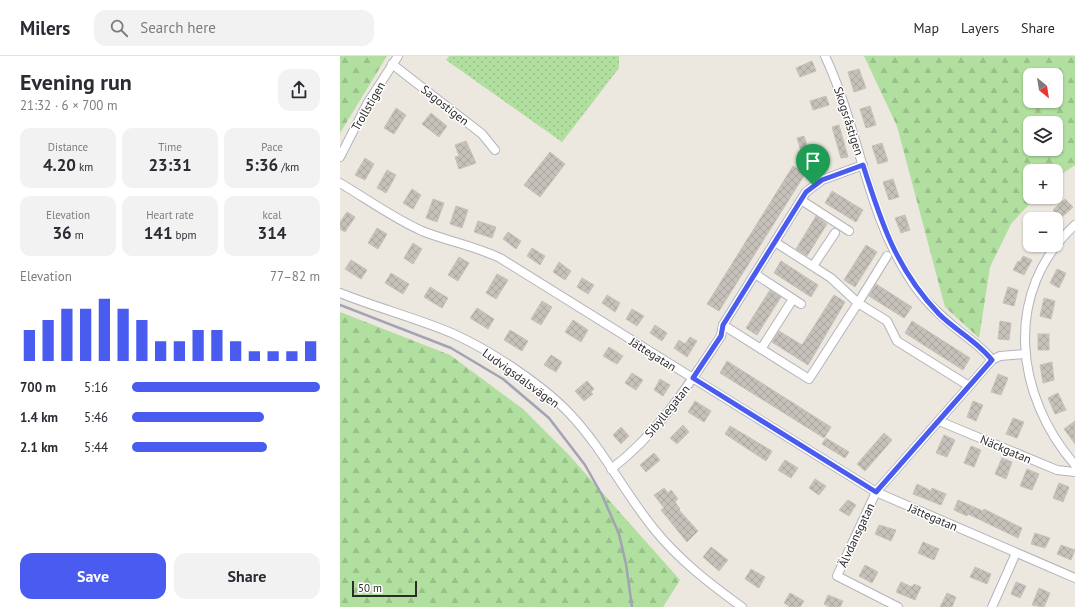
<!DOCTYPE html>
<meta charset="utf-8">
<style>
body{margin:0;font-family:"PT Sans",sans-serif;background:#f2f2f3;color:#2b2b33;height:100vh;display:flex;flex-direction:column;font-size:15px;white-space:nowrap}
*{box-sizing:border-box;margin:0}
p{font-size:13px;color:#7c7c81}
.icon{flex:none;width:22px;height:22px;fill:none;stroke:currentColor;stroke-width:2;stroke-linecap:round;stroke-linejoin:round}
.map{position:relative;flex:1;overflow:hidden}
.panel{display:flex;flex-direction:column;background:#fff;width:340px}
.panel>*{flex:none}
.needle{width:26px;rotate:150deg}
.controls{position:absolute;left:683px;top:12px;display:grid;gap:8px}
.controls a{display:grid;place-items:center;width:40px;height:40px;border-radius:8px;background:#fff;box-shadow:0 1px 3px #0004;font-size:20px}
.scale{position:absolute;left:12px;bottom:10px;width:65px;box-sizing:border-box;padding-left:4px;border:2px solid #2c2c2c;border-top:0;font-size:11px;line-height:14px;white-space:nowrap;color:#2c2c2c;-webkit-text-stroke:3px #fff;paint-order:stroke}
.pin{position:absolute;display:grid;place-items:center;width:34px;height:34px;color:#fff;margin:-41px -17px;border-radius:50% 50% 50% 0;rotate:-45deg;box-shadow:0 0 4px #0007}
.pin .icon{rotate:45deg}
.round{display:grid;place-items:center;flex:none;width:42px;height:42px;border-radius:12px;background:#f2f2f3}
.overview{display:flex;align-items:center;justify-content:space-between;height:68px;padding:0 20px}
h1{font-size:22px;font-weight:700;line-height:30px}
.metrics{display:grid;grid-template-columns:repeat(3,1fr);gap:6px;height:68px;padding:4px 20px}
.metrics div{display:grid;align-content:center;border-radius:10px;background:#f2f2f3;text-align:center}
.metrics b{font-size:17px;font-weight:700}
.metrics small{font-size:11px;font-weight:400}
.metrics p{font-size:11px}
.chart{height:112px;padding:8px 20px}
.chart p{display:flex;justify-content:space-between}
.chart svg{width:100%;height:72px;margin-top:4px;stroke:#495cef;stroke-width:6}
.primary-button{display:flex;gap:8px;margin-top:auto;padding:8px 20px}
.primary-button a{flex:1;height:46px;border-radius:12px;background:#495cef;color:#fff;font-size:16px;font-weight:700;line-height:46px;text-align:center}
.primary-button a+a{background:#f2f2f3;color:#2b2b33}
ul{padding:0 20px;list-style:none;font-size:13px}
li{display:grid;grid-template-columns:64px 48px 1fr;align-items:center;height:30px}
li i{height:10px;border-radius:5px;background:#495cef}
header{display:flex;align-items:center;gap:24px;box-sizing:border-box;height:56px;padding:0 20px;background:#fff;border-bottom:1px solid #e1e1e2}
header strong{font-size:19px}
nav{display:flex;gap:22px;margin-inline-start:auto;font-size:14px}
.search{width:280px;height:36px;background:#f2f2f3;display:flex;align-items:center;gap:10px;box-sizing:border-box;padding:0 14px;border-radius:12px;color:#7c7c81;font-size:15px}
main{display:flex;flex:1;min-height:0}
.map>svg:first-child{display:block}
</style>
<header>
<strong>Milers</strong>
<div class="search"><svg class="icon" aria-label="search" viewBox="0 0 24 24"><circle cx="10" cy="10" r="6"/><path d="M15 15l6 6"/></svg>Search here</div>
<nav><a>Map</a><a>Layers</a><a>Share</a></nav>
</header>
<main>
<section class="panel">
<div class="overview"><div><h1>Evening run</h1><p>21:32 · 6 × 700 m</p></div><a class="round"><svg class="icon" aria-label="share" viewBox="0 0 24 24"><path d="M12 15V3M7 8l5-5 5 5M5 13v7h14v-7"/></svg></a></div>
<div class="metrics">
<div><p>Distance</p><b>4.20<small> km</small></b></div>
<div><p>Time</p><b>23:31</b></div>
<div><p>Pace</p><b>5:36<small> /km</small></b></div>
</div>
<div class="metrics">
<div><p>Elevation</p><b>36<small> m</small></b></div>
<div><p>Heart rate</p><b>141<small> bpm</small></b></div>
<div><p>kcal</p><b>314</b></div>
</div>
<div class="chart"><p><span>Elevation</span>77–82 m</p>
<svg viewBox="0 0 160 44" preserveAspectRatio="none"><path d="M5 44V25M15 44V19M25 44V12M35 44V12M45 44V6M55 44V12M65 44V19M75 44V32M85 44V32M95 44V25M105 44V25M115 44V32M125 44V38M135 44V38M145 44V38M155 44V32"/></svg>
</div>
<ul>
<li><b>700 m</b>5:16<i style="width:100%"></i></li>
<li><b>1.4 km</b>5:46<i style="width:70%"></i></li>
<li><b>2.1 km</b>5:44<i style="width:72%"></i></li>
</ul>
<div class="primary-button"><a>Save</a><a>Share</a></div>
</section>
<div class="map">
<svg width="735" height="551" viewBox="0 0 735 551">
<defs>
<pattern id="forest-firs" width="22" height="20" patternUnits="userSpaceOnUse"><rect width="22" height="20" fill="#b0df9f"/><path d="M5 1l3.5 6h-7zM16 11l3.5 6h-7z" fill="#98c089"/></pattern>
<pattern id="garden-dots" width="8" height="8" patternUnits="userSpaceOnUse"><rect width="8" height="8" fill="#b0df9f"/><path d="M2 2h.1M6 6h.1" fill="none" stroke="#98c089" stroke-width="1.8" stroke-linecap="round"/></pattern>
<pattern id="building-cross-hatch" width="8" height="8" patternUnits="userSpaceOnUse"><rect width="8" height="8" fill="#c5c1ba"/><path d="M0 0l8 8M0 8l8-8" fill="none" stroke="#a9a6a0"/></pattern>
</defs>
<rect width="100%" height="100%" fill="#ece7df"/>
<g fill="url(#forest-firs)" fill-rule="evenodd">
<polygon points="0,0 47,0 0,77"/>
<path d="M524,0H735V109L716,122V115H690V141H696L671,168L650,211L639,282L605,251L557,70ZM690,19H716V45H690ZM690,67H716V93H690Z"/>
<polygon points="0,256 110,299 183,353 228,398 340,524 323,551 0,551"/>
</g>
<polygon fill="url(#garden-dots)" points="109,0 279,0 279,12 222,86 106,4"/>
<g fill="url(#building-cross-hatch)" stroke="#c8c3b8">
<polygon points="472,5 476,15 460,21 456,12"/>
<polygon points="519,13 526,32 514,36 508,16"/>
<polygon points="486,40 489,49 473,54 470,45"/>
<polygon points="530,50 536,69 526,72 520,53"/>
<polygon points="56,52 66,59 54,78 44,72"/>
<polygon points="91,57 107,70 99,81 82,68"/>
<polygon points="499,69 508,101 501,102 492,71"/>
<polygon points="464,80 474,111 467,114 457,82"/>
<polygon points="126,85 136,107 119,113 115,101 119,100 115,89"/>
<polygon points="542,87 548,105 538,108 532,90"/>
<polygon points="210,96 225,108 200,141 184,129"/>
<polygon points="25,102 34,108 25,124 15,119"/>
<polygon points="453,110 465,118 379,255 367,248"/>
<polygon points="47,114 56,119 46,137 37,132"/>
<polygon points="553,123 559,141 549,144 543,126"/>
<polygon points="72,133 81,139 73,153 63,147"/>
<polygon points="492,135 523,154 516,166 485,147"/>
<polygon points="93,143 104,147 97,166 86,162"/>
<polygon points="725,143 733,151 721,162 713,154"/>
<polygon points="116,150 128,154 122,172 110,168"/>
<polygon points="7,156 15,161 5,176 0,173 0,166"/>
<polygon points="565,159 570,174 561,177 555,162"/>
<polygon points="476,160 487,168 467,200 456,193"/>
<polygon points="138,165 156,171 152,182 134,176"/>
<polygon points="37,172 47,178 38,193 28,187"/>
<polygon points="168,176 181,185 176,193 163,183"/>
<polygon points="73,187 82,193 73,208 64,202"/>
<polygon points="526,189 537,196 515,231 504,224"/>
<polygon points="192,192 205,200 200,209 187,200"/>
<polygon points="683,200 692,204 684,219 673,214 678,205 680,206"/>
<polygon points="119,201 129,207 118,225 108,219"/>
<polygon points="11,204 27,214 21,223 5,213"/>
<polygon points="441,205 478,229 471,241 434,217"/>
<polygon points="219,206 231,215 225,224 213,216"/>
<polygon points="717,213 726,217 719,232 710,227"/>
<polygon points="51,217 69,228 63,238 45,227"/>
<polygon points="157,218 168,224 156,243 146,237"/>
<polygon points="242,222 254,229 248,238 237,231"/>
<polygon points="536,228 572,251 564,262 529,240"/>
<polygon points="90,231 108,242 102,252 84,241"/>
<polygon points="668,231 678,234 674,250 663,247"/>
<polygon points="430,234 441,241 417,279 406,272"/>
<polygon points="267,239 280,247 275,256 262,247"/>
<polygon points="494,239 505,246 468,309 432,286 439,275 462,289"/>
<polygon points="704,242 715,245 711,263 700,260"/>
<polygon points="202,245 212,251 201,269 191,263"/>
<polygon points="137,252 154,263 148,273 130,262"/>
<polygon points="292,253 304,260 297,270 286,263"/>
<polygon points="233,264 248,274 241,286 225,276"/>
<polygon points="572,265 630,302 623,314 565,277"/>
<polygon points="660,265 671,267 669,284 658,283"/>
<polygon points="315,269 327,277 322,285 310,277"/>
<polygon points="170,274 188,285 182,295 164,284"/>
<rect x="698" y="278" width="11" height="16"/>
<polygon points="350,281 357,285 347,301 334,292 339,284 345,288"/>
<polygon points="269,291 283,300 277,308 263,300"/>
<polygon points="211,299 222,306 216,316 204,309"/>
<polygon points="387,305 491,371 484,382 380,317"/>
<polygon points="712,306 714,324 703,327 700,309"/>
<polygon points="292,317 303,324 296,334 285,327"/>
<polygon points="658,318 668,322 661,339 651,336"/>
<polygon points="320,323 330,329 323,340 314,334"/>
<polygon points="247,325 254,333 251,336 253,338 244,345 235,335"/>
<polygon points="718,337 726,354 715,358 708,342"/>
<polygon points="355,345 371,355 364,366 348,356"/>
<polygon points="633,345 643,349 636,365 627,361"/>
<polygon points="673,362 684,366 677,382 666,378"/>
<polygon points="735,365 735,388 724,373"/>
<polygon points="343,369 349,376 337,388 330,382"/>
<polygon points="390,370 432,395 426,405 385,378"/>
<polygon points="281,371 289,380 281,388 273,379"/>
<polygon points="544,377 552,384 525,415 517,408"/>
<polygon points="604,379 615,384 607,401 596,397"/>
<polygon points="486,382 509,396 505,402 482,388"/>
<polygon points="631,390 641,394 634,411 624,407"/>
<polygon points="314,397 320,404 306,416 300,409"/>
<polygon points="662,402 672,406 666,423 655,418"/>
<polygon points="445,404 458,412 451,422 438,414"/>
<polygon points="687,413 699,418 692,434 680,430"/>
<polygon points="475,423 486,430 479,439 469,432"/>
<polygon points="719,427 729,431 723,446 713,442"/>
<polygon points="577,428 591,435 592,432 606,438 601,449 573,438"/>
<polygon points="324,432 328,437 331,434 338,443 335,446 340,453 339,454 358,475 347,486 321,454 324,452 314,439"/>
<polygon points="508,444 516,449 509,460 499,454"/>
<polygon points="618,444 643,455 644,453 682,472 678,482 628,458 627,460 614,454"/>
<polygon points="539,469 556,474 551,485 535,478"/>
<polygon points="695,477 710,482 705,492 691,488"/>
<polygon points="583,486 599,493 594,504 578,497"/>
<polygon points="721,489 735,494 731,504 717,498"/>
<polygon points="371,491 388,504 379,515 363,501"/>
<polygon points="525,509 538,516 532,527 519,520"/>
<polygon points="635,511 651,518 647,528 630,521"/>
<polygon points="411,513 425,521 419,532 405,523"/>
<polygon points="561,526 572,531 574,528 581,531 575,544 556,536"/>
<polygon points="676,526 686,530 680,542 671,538"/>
<polygon points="699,532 710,537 704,551 692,549"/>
<polygon points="450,537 464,545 460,551 450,551 444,547"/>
<polygon points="607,537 616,541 612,551 600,551"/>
<polygon points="488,539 503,545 500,551 490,551 484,548"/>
</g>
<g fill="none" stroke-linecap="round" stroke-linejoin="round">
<defs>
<g id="minor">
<path d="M485,0C519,72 526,156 570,223C582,243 600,259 618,274C630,284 642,291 652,304"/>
<polyline points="52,8 142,78 155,94"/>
<polyline points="0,101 27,48 58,0"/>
<path d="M0,127C27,143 53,162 82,175C107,185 135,190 160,202L536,436L735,522"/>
<polyline points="461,144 509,175"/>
<path d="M735,169C662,236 675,340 735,409"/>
<polyline points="547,200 518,247 547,265 557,285 629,330"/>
<polyline points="473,210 495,177"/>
<polyline points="415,218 461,248"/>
<path d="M0,237C37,252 77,262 114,278C151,295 203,329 230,358C263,393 284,436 314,473C339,504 370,528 402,551"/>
<polyline points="383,269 469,323 518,247 491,222 435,186"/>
<polyline points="421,293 453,243"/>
<polyline points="599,365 717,414 735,416"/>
<path d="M271,413C318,378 349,328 381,280L383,269L466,136L482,124L523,109"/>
<polyline points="558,551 497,520 536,436 652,304 660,300 685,298"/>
<polyline points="652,551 676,497"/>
</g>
</defs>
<use href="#minor" stroke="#b2b4be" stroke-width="10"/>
<use href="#minor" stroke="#fff" stroke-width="8"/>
<polyline stroke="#a2a3b5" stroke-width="2.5" points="0,249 111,292 163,323 209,362 245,409 262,439 279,478 286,508 292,551"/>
</g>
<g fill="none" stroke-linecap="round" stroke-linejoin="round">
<defs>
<path id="route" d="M523,109C541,166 556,213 599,258C615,274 637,285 652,304L536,436L353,322L381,280L383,269L466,136L482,124Z"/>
</defs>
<use href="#route" stroke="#fff" stroke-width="8"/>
<use href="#route" stroke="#495cef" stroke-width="5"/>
</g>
<g text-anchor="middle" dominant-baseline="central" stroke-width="3" stroke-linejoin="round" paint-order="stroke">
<g font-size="12" fill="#2c2c2c" stroke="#fff">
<text transform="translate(105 49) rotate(38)">Sagostigen</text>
<text transform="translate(28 50) rotate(-60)">Trollstigen</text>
<text transform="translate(509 65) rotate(72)">Skogsråstigen</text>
<text transform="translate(313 298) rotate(32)">Jättegatan</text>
<text transform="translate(181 322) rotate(36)">Ludvigsdalsvägen</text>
<text transform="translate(327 355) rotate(-51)">Sibyllegatan</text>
<text transform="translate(666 393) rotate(23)">Näckgatan</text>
<text transform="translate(593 461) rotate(23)">Jättegatan</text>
<text transform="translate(516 479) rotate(-65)">Älvdansgatan</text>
</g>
</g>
</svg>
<div class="controls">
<a><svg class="needle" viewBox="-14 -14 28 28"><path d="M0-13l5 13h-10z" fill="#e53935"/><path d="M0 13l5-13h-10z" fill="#7c7c81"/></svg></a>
<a><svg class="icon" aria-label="layers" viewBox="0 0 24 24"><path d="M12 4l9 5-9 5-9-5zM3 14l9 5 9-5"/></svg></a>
<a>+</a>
<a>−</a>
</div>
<div class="scale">50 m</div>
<div class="pin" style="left:473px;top:129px;background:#1e9e55"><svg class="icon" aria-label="arrive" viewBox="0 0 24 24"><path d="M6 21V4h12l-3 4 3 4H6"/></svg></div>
</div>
</main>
